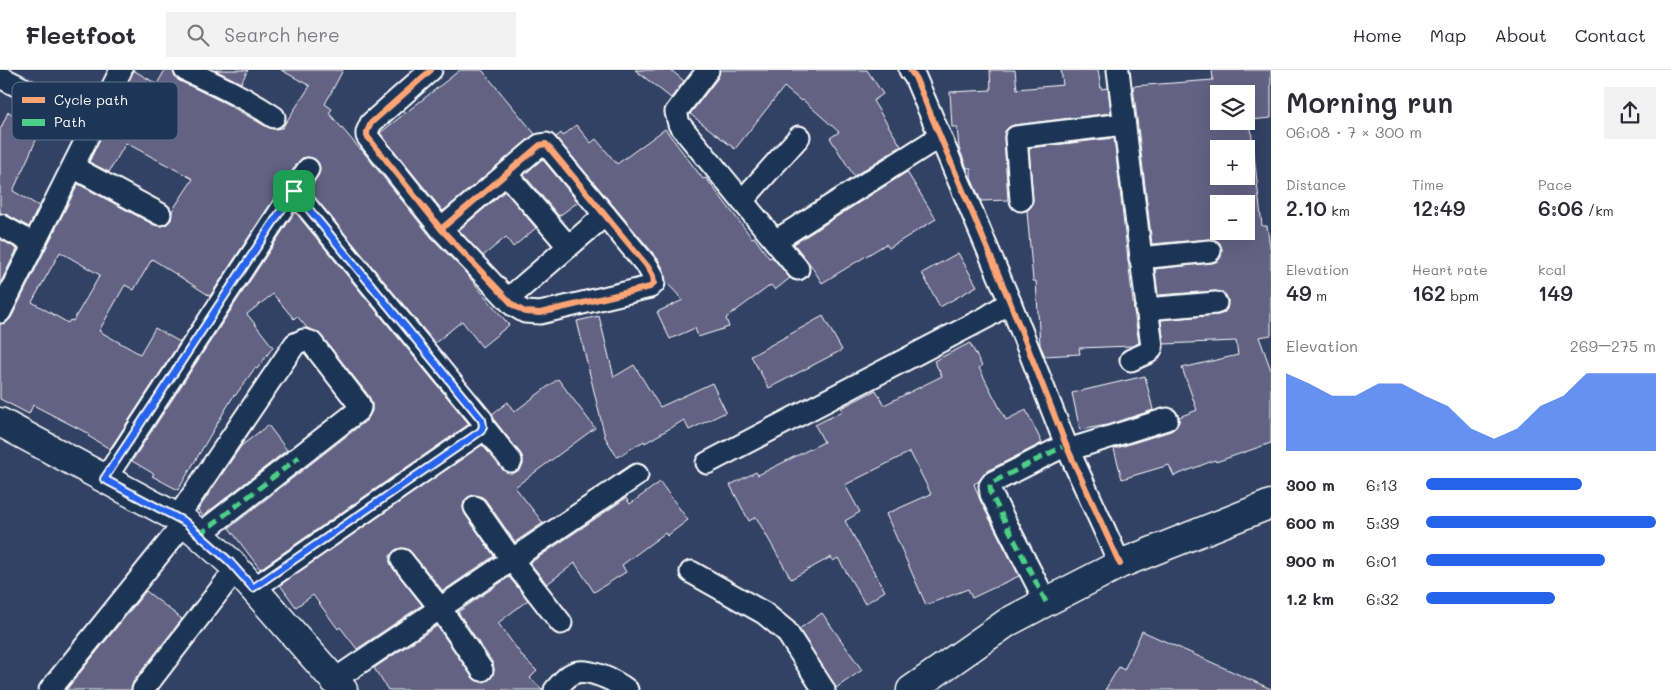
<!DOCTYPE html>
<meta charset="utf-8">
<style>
body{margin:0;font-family:Mali,sans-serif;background:#f2f2f3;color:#2b2b33;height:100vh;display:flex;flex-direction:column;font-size:19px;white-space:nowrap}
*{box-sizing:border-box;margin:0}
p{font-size:16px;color:#7c7c81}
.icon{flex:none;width:28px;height:28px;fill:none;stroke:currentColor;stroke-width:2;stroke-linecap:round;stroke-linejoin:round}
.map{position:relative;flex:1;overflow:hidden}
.panel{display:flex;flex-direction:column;background:#fff;width:400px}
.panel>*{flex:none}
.fabs{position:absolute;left:1210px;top:15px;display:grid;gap:10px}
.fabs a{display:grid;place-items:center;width:45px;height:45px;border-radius:0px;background:#fff;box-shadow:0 5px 20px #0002;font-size:25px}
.pin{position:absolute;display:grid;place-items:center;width:42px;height:42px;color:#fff;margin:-21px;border-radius:10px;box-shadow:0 2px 8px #0006}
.round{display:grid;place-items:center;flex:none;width:52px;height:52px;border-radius:0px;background:#f2f2f3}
.summary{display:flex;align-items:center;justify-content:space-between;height:85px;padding:0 15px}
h1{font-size:28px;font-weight:600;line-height:38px}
.stats{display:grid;grid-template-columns:repeat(3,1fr);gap:8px;height:85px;padding:5px 15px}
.stats div{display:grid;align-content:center}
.stats b{font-size:21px;font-weight:600}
.stats small{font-size:14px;font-weight:400}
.stats p{font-size:14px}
.chart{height:140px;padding:10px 15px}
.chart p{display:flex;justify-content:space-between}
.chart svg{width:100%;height:90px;margin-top:5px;fill:#2563eb;opacity:.7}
ul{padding:0 15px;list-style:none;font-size:16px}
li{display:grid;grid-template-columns:80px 60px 1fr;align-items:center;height:38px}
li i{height:12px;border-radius:6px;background:#2563eb}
header{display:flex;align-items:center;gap:30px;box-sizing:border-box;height:70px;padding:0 25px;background:#fff;border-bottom:1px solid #e1e1e2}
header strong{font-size:24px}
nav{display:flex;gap:28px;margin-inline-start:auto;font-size:18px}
.search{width:350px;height:45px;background:#f2f2f3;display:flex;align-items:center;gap:12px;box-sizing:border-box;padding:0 18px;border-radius:0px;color:#7c7c81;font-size:19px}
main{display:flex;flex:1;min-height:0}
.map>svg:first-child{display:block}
</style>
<header>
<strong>Fleetfoot</strong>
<div class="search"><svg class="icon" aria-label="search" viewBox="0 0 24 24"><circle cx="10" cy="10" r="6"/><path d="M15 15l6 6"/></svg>Search here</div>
<nav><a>Home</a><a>Map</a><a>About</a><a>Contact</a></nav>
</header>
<main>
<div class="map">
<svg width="1271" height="620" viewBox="0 0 1271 620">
<rect width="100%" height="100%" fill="#324264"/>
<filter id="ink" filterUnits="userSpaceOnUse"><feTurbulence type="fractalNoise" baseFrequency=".02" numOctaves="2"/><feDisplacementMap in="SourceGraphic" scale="10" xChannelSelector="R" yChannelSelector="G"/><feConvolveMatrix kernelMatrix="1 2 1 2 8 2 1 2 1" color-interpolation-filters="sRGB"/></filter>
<g filter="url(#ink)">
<g fill="#636284" stroke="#fff" fill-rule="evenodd">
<path d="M133,0L157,14L165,0H173L175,7L180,11L225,33L267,57L274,59L282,58L310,16L281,0H343L325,34L332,39L329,43L359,78L361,79L431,167L464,201L509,255L482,277L462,251L435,273L309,120L318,106L320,99L319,94L315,89L308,87L302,88L298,92L210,226L152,189L134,220L125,215L99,261L140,284L155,258L180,272L110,379L88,366L89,364L33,335L29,344L0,329V254L6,253L11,248L78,114L154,155L161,156L166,155L171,150L172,141L193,109L126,73L109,102L89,92ZM60,182L100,205L73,251L70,250L68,253L32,232Z"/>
<polygon points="215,0 248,0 241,13"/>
<polygon points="460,0 482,0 535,64 443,141 380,63"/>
<polygon points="635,0 671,0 684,11 671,28"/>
<polygon points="720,0 867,0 883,24 873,31 901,76 854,106 830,68 839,62 803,30 801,31 784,17 735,79 690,44 718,8"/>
<polygon points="990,0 1015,0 1017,19 1063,15 1061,0 1098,0 1101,19 1108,18 1111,43 1014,55 1009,57 1005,61 1004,68 1008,130 981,131 971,108 971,98 967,98 959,78 957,57 952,57 950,22 991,20"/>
<path d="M1212,0H1271V48L1250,50L1262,156H1267L1271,183V265L1259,267L1271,300V373L1216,392L1215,390L1174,406L1169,395L1122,409L1114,379L1171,361L1176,357L1179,352V347L1197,340L1182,298L1238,285L1236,271L1164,274L1161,250L1218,245L1224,243L1227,239L1228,231L1226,225L1221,222L1215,221L1158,225L1155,199L1212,193L1218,191L1221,187L1222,179L1220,173L1216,170L1209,169L1152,174L1133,16L1213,10ZM1219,24H1246V51H1219ZM1219,79H1246V106H1219ZM1219,134H1246V161H1219Z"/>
<polygon points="8,42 42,57 13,121 39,136 29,157 6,144 0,143 0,60"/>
<polygon points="576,55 591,73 596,69 617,94 665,59 703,109 706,108 752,168 754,167 769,188 772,187 790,208 775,220 771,215 726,248 729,257 698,267 695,258 670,269 657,242 683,230 666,212 664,200 658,189 556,67 561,63 563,66"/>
<polygon points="1114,68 1134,241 1139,273 1132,276 1079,278 1080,284 1045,286 1040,275 1036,211 1033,211 1027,141 1032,136 1033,129 1029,78"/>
<polygon points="542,89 578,132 559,146 524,105"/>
<polygon points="907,102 936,149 889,178 886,174 822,213 810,194 794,174"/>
<polygon points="505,121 536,158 513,177 506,167 483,186 459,160"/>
<polygon points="295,142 469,354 260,499 229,458 367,350 372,341 372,333 369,326 320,264 307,258 297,246 294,249 273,224 247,244 273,277 257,299 255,298 235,326 234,325 178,420 152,406 154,404 132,391"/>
<polygon points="0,169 17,179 0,214"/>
<polygon points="958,183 977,216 940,237 922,203"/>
<polygon points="599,246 614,307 634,295 660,337 712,313 726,342 689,360 684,350 645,373 644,371 617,387 605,367 577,251"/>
<polygon points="823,246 842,280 769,318 751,286"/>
<polygon points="970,273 982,296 979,298 1006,350 1026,340 1042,373 987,401 979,411 974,414 980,430 1019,506 972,528 968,519 926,535 886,444 931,424 910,382 845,415 860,442 845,451 885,521 865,534 838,488 833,491 831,487 791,509 756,447 749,451 730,415 756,402 758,405 824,372 815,355 843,341 841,338 876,320 884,335 942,306 934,291"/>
<polygon points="1145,306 1153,340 1107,355 1080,360 1072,323"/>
<polygon points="558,309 595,358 515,417 543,453 515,472 485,429 480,426 474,425 468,427 464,432 463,438 465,444 494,486 443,521 411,482 407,479 401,478 395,480 390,486 390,492 392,497 422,535 357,579 340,557 338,559 313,525 296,537 280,515 482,375 506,402 513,403 519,400 523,395 523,389 521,384 495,351 492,344 508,332 514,342"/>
<polygon points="268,355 287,380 203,446 198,440 241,376"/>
<polygon points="660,412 688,450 667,466 665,463 622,495 626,502 594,522 575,493 547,514 530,493 626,428 630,434"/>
<polygon points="509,507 528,530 498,553 523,587 537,601 530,608 543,620 388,620 374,598 437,556 472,607 477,611 482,612 489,610 493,605 494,600 493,593 458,542"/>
<polygon points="146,521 182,549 133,612 131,620 66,620"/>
<polygon points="822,543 862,600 836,618 799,559"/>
<polygon points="1142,561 1271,619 1271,620 1105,620 1119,597 1124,600"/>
</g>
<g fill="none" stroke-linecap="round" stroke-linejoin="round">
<defs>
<g id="street">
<path d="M185,0C216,14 246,28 274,47"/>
<polyline points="431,0 371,53 367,62 367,66 441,159 513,235 525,242 540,243 650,217 654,213 653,206 648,197 546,74 540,75 441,159"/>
<polyline points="708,0 676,42 679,54 798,199"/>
<polyline points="910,0 915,7 1010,232 1066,375 1120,494"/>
<polyline points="1118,0 1152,277 1149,282 1131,290"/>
<polyline points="0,7 94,54"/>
<polyline points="73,97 160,144"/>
<polyline points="506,104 568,176"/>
<polyline points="1021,130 1016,67 1124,54"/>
<polyline points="742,131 799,67"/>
<polyline points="0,155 34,174"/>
<polyline points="775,171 939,67"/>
<polyline points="1140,188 1210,181"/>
<polyline points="508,229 605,145"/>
<polyline points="1146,239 1216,233"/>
<polyline points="0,242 121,0"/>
<polyline points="483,356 511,391"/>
<polyline points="1068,380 1167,349"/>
<polyline points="707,393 987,247 1010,232"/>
<polyline points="105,409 308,99"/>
<polyline points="475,437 512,490 561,553"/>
<polyline points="177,448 295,274 304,270 311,272 359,334 360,337 359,340 199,465"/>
<polyline points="402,490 440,538 482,600"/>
<polyline points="691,502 764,543 786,561 824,620"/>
<polyline points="253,519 481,361 483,356 482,350 294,121"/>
<polyline points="1046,532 991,424 990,416 993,412 1066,375"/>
<polyline points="334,610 637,405"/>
<polyline points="50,620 185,452"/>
<polyline points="143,620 236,499"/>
<path d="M555,620C560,615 565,607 572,604C586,596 616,611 627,620"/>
</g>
<g id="secondary">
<polyline points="0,352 185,452 230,492 343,620"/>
<polyline points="911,620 1008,552 1046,532 1120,494 1271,434"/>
</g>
</defs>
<use href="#street" stroke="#fff" stroke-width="25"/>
<use href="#secondary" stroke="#fff" stroke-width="31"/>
<use href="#street" stroke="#1d3557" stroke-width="21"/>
<use href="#secondary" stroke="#1d3557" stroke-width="28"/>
<g stroke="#4dcf88" stroke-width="5" stroke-dasharray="10 5" stroke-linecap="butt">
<polyline points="199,465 299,387"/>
<polyline points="1046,532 991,424 990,416 993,412 1066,375"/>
</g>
<defs>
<g id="cycleway">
<polyline points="431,0 371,53 367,62 367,66 441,159 513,235 525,242 540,243 650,217 654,213 653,206 648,197 546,74 540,75 441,159"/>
<polyline points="910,0 915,7 1010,232 1066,375 1120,494"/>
<polyline points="253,519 481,361 483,356 482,350 294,121"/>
</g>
</defs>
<use href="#cycleway" stroke="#1d3557" stroke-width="9"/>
<use href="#cycleway" stroke="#fda474" stroke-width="6"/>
</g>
</g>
<g fill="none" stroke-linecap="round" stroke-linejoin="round" filter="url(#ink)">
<defs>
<polygon id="route" points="294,121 482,350 483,356 481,361 253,518 230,492 185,452 104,409"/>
</defs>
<use href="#route" stroke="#fff" stroke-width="10"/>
<use href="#route" stroke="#2563eb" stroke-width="6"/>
</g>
<rect x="12" y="12" width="166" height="58" rx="8" fill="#1d3557" stroke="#617289" stroke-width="1"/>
<rect x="22" y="27" width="23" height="6" fill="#fda474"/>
<rect x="22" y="49" width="23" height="7" fill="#4dcf88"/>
<g font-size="14" fill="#fff">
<text x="54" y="35">Cycle path</text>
<text x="54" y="57">Path</text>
</g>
</svg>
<div class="fabs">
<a><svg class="icon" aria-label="layers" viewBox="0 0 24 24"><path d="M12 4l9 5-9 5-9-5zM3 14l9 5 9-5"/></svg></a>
<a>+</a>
<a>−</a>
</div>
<div class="pin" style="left:294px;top:121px;background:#1e9e55"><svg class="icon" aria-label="arrive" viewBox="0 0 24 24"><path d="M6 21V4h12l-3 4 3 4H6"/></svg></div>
</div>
<section class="panel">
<div class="summary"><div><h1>Morning run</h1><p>06:08 · 7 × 300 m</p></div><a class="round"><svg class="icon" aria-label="share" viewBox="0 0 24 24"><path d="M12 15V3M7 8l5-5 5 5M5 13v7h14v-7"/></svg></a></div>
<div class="stats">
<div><p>Distance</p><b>2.10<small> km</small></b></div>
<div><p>Time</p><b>12:49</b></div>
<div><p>Pace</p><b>6:06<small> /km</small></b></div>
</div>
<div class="stats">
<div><p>Elevation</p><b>49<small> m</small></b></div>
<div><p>Heart rate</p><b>162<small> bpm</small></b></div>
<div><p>kcal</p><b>149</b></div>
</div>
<div class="chart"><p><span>Elevation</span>269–275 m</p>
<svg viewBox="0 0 160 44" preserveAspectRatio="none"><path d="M0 44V6L10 11L20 17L30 17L40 11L50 11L60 17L70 22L80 33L90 38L100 33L110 22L120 17L130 6L140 6L150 6L160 6V44z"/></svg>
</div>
<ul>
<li><b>300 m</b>6:13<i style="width:68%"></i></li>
<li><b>600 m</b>5:39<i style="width:100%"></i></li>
<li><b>900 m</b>6:01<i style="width:78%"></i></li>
<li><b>1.2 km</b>6:32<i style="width:56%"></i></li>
</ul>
</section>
</main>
